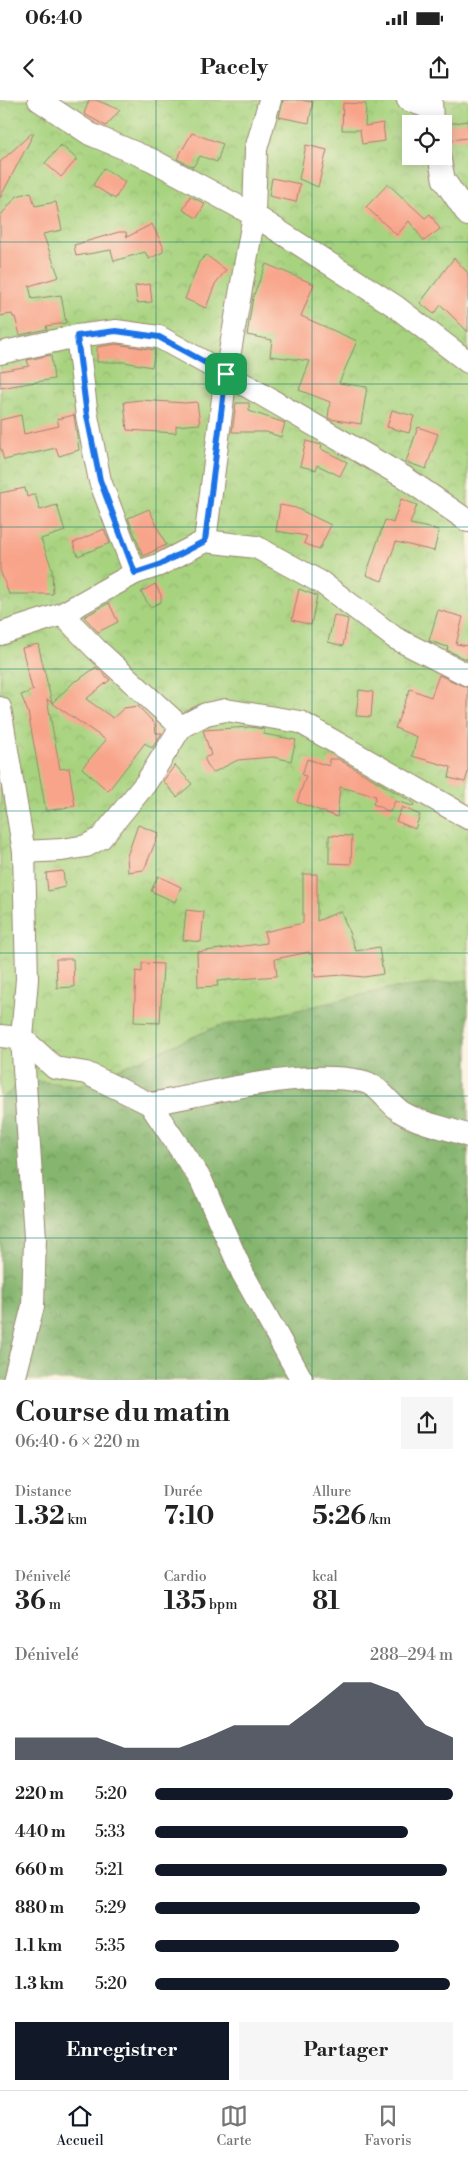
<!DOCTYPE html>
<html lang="fr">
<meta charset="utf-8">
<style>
body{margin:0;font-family:"Libre Bodoni",serif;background:#f6f6f6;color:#222;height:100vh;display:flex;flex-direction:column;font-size:19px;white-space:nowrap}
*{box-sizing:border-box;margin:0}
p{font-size:16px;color:#767676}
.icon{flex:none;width:28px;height:28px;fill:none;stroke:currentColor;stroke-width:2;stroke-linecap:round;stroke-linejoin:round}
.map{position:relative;height:1280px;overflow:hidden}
.panel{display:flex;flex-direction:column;background:#fff;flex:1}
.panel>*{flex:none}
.tools{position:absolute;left:402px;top:15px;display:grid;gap:10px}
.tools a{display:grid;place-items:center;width:50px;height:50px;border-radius:0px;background:#fff;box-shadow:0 2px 12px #0003;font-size:25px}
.pin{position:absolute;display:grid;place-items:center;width:42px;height:42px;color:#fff;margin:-21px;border-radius:10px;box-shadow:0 2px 8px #0006}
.round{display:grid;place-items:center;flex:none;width:52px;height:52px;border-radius:0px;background:#f6f6f6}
.headline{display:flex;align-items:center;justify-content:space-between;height:85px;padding:0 15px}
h1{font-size:28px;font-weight:700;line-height:38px}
.stats{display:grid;grid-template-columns:repeat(3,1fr);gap:8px;height:85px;padding:5px 15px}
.stats div{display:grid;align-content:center}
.stats b{font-size:25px;font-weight:700}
.stats small{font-size:14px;font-weight:400}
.stats p{font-size:14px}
.chart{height:140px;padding:10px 15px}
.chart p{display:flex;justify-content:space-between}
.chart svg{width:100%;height:90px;margin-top:5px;fill:#111827;opacity:.7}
.button{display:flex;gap:10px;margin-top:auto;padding:10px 15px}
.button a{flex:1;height:58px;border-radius:0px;background:#111827;color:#fff;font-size:20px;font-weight:700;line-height:58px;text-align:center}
.button a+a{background:#f6f6f6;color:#222}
ul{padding:0 15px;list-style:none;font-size:16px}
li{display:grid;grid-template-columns:80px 60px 1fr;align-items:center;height:38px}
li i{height:12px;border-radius:6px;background:#111827}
.status{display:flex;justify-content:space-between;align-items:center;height:35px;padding:0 25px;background:#fff;direction:ltr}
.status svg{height:14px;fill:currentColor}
header{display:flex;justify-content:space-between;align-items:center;height:65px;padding:0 15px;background:#fff;font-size:22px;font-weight:700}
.menu{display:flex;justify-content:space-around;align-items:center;height:70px;border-top:1px solid #e0e0e0;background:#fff;font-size:14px;color:#767676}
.menu a{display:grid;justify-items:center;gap:2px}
.menu .selected{color:#111827}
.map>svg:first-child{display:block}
</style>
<div class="status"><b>06:40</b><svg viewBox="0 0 49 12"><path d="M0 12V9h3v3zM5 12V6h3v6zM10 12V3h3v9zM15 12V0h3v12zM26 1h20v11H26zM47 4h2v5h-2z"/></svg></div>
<header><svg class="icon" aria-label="back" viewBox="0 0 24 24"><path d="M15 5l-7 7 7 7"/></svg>Pacely<svg class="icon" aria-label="share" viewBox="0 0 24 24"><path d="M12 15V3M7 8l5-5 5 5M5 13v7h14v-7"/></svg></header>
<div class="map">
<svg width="468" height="1280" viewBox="0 0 468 1280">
<defs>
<pattern id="forest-crowns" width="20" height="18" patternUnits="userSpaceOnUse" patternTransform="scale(1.25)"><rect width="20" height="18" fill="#85b56e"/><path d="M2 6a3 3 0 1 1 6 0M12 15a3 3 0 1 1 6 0" fill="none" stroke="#6e935a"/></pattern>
<pattern id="park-crowns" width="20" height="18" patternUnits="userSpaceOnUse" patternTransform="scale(1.25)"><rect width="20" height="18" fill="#a7d37f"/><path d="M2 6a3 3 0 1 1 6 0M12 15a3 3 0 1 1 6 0" fill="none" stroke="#91b56d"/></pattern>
</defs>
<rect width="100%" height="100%" fill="#fcf5e5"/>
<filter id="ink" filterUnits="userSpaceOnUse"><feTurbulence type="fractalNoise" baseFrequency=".02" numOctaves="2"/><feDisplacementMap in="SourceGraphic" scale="10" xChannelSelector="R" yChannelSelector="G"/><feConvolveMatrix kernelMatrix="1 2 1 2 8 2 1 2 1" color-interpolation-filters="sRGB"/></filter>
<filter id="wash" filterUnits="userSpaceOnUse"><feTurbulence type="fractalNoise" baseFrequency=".0096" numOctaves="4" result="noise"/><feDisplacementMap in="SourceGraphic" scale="20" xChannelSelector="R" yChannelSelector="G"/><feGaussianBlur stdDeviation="1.12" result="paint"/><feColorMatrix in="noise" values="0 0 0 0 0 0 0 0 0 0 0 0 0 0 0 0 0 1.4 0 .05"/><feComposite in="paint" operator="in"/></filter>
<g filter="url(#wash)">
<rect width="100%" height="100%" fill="#f5e0c3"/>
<polygon fill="url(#forest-crowns)" stroke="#607046" points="468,880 468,1280 0,1280 0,1001 16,985 37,981 79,986 218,926 268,917 387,889"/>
<path fill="url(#park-crowns)" stroke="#717e4e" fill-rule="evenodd" d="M0,0H468V880L387,889L268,917L218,926L79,986L37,981L16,985L0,1001ZM411,24H444V56H411Z"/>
<g id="blocks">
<g fill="#f8a48a">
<polygon points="89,0 96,0 120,10 106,26 84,14"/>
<polygon points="283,0 301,0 313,2 309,23 279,17"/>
<polygon points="343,3 366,4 365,26 383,23 385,41 362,44 360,30 342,30"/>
<polygon points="468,21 468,38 449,40 447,24"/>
<polygon points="33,32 34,33 0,98 0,62"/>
<polygon points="192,33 223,44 217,62 200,56 193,67 177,59"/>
<polygon points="61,45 77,59 61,77 45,63"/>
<polygon points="306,45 327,50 318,87 299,79"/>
<polygon points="104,68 125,82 115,99 93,85"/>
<polygon points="272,78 300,84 296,102 269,96"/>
<polygon points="388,84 425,118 430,114 440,129 424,141 409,121 397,135 366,107"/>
<polygon points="31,92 35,106 56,102 62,130 43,134 59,177 29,186 32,199 61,195 66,223 46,226 47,229 20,235 15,217 13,217 12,214 0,216 0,116 17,96"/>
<polygon points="190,96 205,104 197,118 183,110"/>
<polygon points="152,124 163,146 163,152 149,159 145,152 114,161 111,150 76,156 74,145 119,132 126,132 127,137"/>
<polygon points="206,155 226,170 215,184 206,208 185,199 199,162"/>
<polygon points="454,158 468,173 468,232 441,205 434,214 420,203"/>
<polygon points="266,164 314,184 301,216 357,241 339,283 367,287 361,324 330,319 328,318 330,302 299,290 310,261 270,256 272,240 247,235 253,197"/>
<polygon points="150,184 152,202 137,203 135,186"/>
<polygon points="116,244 155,250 152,267 124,262 97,262 97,247"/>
<polygon points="51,255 54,279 0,288 0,271 29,266 27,260"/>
<polygon points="140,300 185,303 197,302 200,324 176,326 176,333 127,330 124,302"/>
<polygon points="236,303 249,303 249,311 285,323 281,337 266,332 232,332"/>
<polygon points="392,310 414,316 409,333 387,327"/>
<polygon points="21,315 24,334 59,326 57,319 74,315 79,350 59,356 56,348 4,360 0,347 0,320"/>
<polygon points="418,327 438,334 426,369 406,362"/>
<polygon points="306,341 322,345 321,349 347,362 340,376 317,365 316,370 300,366"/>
<polygon points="25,388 27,397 35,394 40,410 57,405 65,431 41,439 52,469 53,494 9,494 0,470 0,393"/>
<polygon points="401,399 417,405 410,424 439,430 434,451 396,442 382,481 366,475 385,420 393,423"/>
<polygon points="280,405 296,408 331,425 319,450 304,443 307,436 276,431"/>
<polygon points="149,409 166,445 143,456 128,418"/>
<polygon points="104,429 110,443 78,456 73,443"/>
<polygon points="155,484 161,495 161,502 150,507 141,492"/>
<polygon points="299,489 317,496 311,525 292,520"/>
<polygon points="109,503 118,522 98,532 84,517"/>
<polygon points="438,510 463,517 456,544 468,546 468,560 447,550 448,547 429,541"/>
<polygon points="334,515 348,519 343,546 328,542"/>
<polygon points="38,544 52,603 47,599 60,669 69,668 75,706 46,711 28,612 21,595 34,590 32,589 22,548"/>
<polygon points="96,567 110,580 86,599 113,618 124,608 138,606 155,624 156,633 162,633 152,648 145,643 108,691 82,668 106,640 52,603 76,580 77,581"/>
<polygon points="439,575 468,588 468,672 465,682 449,678 451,667 412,656 417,637 395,628 410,589 431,597"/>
<polygon points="359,590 373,592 371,617 356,616"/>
<polygon points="250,627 264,629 264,634 296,640 291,661 273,657 238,660 212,673 204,658 211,655 203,630"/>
<polygon points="307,659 329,666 329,659 338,659 414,703 413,706 395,701 390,712 373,704 376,696 340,687 337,717 297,702 306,676 302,675"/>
<polygon points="175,665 192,684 177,697 163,681"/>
<polygon points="402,707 420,715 415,729 396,721"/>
<polygon points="138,725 159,733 144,770 128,772 127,756"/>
<polygon points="329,735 352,736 351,764 329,763"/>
<polygon points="63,771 65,787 48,791 46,773"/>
<polygon points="303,774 317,774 317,821 341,811 356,851 379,847 383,874 364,877 343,875 315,877 313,854 309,854 309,852 275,859 277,876 217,881 218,886 198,887 197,852 267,843 264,832 303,823"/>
<polygon points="158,776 181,787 175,802 151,791"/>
<polygon points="186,810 204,812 201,842 183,840"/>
<polygon points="56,859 73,859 74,887 57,888"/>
<polygon points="142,863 163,864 160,923 134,922 136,871 142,872"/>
</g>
</g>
</g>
<g filter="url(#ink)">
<use href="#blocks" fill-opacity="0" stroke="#988570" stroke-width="1"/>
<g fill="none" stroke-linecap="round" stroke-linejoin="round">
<defs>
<g id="minor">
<polyline points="39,0 90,34 152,60 254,115 395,206 468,262"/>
<polyline points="408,0 430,8"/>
<polyline points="431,0 432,24"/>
<polyline points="439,56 444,80 468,115"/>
<polyline points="77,236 87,316 100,381 135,473"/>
<polyline points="0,253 77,236 116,231 159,237 226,274 404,377 468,421"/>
<polyline points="205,441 226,274 254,115 256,49 270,0"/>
<polyline points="62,514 96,549 181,627"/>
<polyline points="0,534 62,514 135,473 159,465 205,441 256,447 322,483 395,538 468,575"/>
<polyline points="0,608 24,752 27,879 22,938 35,1138 33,1206 14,1280"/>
<polyline points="24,752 62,750 86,746 101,738 146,683 181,627 206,614 226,610 300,622 468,718"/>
<polyline points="0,936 22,938 55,968 86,973 150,1004 201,1080 243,1174 302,1280"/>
<path d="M150,1004C213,993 298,969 361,981C379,984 389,1005 403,1013C423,1025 447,1027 468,1036"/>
</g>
</defs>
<use href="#minor" stroke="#988570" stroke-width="24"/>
<use href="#minor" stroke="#fff" stroke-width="22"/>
</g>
</g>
<g fill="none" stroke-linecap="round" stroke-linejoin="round" filter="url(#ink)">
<defs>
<polygon id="route" points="116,231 159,237 226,274 205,441 159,465 135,473 100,380 87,316 77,236"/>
</defs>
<use href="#route" stroke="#fff" stroke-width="10"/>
<use href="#route" stroke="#1a73e8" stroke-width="6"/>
</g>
<path fill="none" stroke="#0f766e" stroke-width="1" stroke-opacity="0.55" d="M156,0V1280M312,0V1280M0,142H468M0,284H468M0,427H468M0,569H468M0,711H468M0,853H468M0,996H468M0,1138H468"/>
</svg>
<div class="tools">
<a><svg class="icon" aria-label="locate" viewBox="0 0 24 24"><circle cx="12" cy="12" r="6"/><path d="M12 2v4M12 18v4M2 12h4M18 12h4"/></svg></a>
</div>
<div class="pin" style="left:226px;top:274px;background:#1e9e55"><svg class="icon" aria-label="arrive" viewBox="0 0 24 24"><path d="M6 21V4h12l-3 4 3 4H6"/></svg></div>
</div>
<section class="panel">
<div class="headline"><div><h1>Course du matin</h1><p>06:40 · 6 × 220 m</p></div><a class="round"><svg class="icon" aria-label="share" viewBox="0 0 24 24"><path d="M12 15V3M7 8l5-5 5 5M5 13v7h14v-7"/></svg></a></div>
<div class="stats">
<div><p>Distance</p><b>1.32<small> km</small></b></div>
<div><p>Durée</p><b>7:10</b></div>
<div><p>Allure</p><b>5:26<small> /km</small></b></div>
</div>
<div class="stats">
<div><p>Dénivelé</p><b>36<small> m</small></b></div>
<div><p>Cardio</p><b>135<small> bpm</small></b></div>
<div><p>kcal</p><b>81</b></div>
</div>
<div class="chart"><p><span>Dénivelé</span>288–294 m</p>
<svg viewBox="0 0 160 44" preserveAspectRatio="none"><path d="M0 44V33L10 33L20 33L30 33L40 38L50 38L60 38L70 33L80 27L90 27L100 27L110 17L120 6L130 6L140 11L150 27L160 33V44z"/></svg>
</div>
<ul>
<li><b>220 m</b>5:20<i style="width:100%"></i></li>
<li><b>440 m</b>5:33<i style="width:85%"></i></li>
<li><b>660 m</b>5:21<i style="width:98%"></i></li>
<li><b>880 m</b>5:29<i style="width:89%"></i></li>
<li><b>1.1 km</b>5:35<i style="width:82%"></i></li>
<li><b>1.3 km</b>5:20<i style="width:99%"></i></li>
</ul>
<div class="button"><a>Enregistrer</a><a>Partager</a></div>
</section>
<nav class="menu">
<a class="selected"><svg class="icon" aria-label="home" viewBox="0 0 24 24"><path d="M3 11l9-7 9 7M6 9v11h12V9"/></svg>Accueil</a>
<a><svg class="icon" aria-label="map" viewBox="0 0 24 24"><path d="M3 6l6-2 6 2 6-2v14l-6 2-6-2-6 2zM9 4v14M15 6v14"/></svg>Carte</a>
<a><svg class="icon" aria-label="saved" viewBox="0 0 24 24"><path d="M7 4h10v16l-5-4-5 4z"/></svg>Favoris</a>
</nav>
